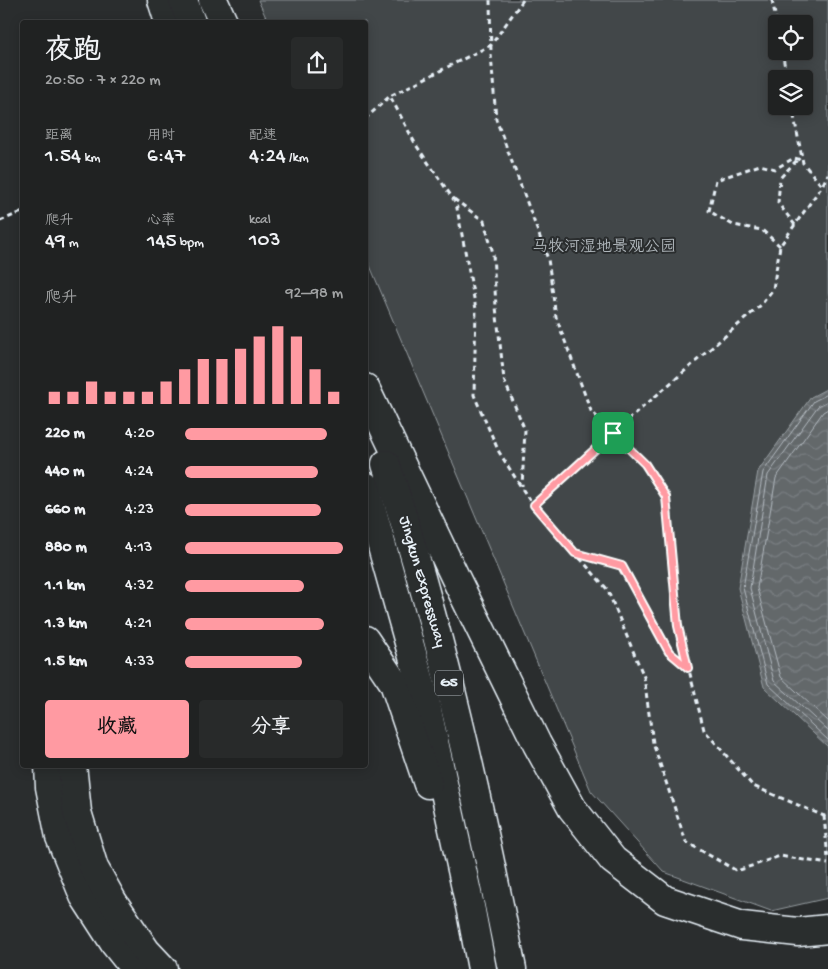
<!DOCTYPE html>
<html lang="zh">
<meta charset="utf-8">
<style>
body{margin:0;font-family:"Gochi Hand","LXGW WenKai TC",sans-serif;background:#282a2a;color:#f1f3f6;height:100vh;display:flex;flex-direction:column;font-size:19px;white-space:nowrap}
*{box-sizing:border-box;margin:0}
p{font-size:16px;color:#a2a4a5}
.icon{flex:none;width:28px;height:28px;fill:none;stroke:currentColor;stroke-width:2;stroke-linecap:round;stroke-linejoin:round}
.map{position:relative;flex:1;overflow:hidden}
.drawer{position:absolute;left:20px;top:20px;width:348px;height:748px;display:flex;flex-direction:column;background:#202222;border-radius:5px;box-shadow:0 2px 12px #0003,0 0 0 1px #3d3f40}
.drawer>*{flex:none}
.fabs{position:absolute;left:768px;top:15px;display:grid;gap:10px}
.fabs a{display:grid;place-items:center;width:45px;height:45px;border-radius:5px;background:#202222;box-shadow:0 2px 12px #0003,0 0 0 1px #3d3f40;font-size:25px}
.pin{position:absolute;display:grid;place-items:center;width:42px;height:42px;color:#fff;margin:-21px;border-radius:10px;box-shadow:0 2px 8px #0006}
.round{display:grid;place-items:center;flex:none;width:52px;height:52px;border-radius:5px;background:#282a2a}
.headline{display:flex;align-items:center;justify-content:space-between;height:85px;padding:0 25px}
h1{font-size:28px;font-weight:600;line-height:38px}
.stats{display:grid;grid-template-columns:repeat(3,1fr);gap:8px;height:85px;padding:5px 25px}
.stats div{display:grid;align-content:center}
.stats b{font-size:21px;font-weight:600}
.stats small{font-size:14px;font-weight:400}
.stats p{font-size:14px}
.chart{height:140px;padding:10px 25px}
.chart p{display:flex;justify-content:space-between}
.chart svg{width:100%;height:90px;margin-top:5px;stroke:#ff9aa2;stroke-width:6}
.cta{display:flex;gap:10px;margin-top:auto;padding:10px 25px}
.cta a{flex:1;height:58px;border-radius:5px;background:#ff9aa2;color:#111;font-size:20px;font-weight:600;line-height:58px;text-align:center}
.cta a+a{background:#282a2a;color:#f1f3f6}
ul{padding:0 25px;list-style:none;font-size:16px}
li{display:grid;grid-template-columns:80px 60px 1fr;align-items:center;height:38px}
li i{height:12px;border-radius:6px;background:#ff9aa2}
.map>svg:first-child{display:block}
</style>
<div class="map">
<svg width="828" height="969" viewBox="0 0 828 969">
<defs>
<pattern id="water-waves" width="16" height="10" patternUnits="userSpaceOnUse" patternTransform="scale(1.25)"><rect width="16" height="10" fill="#63686b"/><path d="M0 5q4-4 8 0t8 0" fill="none" stroke="#797e81"/></pattern>
</defs>
<rect width="100%" height="100%" fill="#2a2d2e"/>
<filter id="ink" filterUnits="userSpaceOnUse"><feTurbulence type="fractalNoise" baseFrequency=".02" numOctaves="2"/><feDisplacementMap in="SourceGraphic" scale="10" xChannelSelector="R" yChannelSelector="G"/><feConvolveMatrix kernelMatrix="1 2 1 2 8 2 1 2 1" color-interpolation-filters="sRGB"/></filter>
<g filter="url(#ink)">
<path fill="#424648" stroke="#959ca0" fill-rule="evenodd" d="M258,0H828V898L771,911L664,872L591,791L365,254V22H268ZM776,24H804V51H776ZM776,79H804V106H776Z"/>
<polygon fill="url(#water-waves)" stroke="#989fa3" points="828,388 828,747 764,687 738,588 758,471 811,397"/>
<g fill="none" stroke-linecap="round" stroke-linejoin="round">
<g stroke="#b3bac0" stroke-width="1">
<polyline points="828,394 814,401 763,472 743,588 768,684 828,740"/>
<polyline points="828,401 818,406 768,475 750,588 774,681 828,731"/>
<polyline points="828,409 823,412 776,478 757,588 781,677 828,721"/>
</g>
<defs>
<g id="highway">
<polyline points="162,0 169,22"/>
<polyline points="183,0 191,22"/>
<polyline points="213,0 223,22"/>
<polyline points="365,388 456,579 537,744 572,808 613,860 665,900 742,926 798,932 828,929"/>
<path d="M386,464C441,629 478,799 512,969"/>
<polyline points="365,486 424,696 471,911 482,969"/>
<polyline points="365,640 394,683 428,784"/>
<polyline points="49,765 50,787 60,837 84,896 115,944 135,969"/>
<polyline points="72,765 77,812 94,868 113,902 146,951 163,969"/>
</g>
</defs>
<use href="#highway" stroke="#e8f1f8" stroke-width="31"/>
<g stroke="#e8f1f8" stroke-width="3" stroke-dasharray="5 4" stroke-linecap="butt">
<polyline points="490,0 491,54 496,119 548,259 556,317 591,411 645,464 666,497 678,626 704,730 753,786 824,816 828,815"/>
<polyline points="523,0 491,45 390,96 416,145 456,203 476,309 474,395 499,452 530,501 607,589 644,677 653,743 686,842 737,871 780,856 828,864"/>
<polyline points="772,0 777,24"/>
<polyline points="782,51 787,79"/>
<polyline points="792,106 803,163 822,186 828,174"/>
<polyline points="365,119 390,96"/>
<polyline points="454,199 484,221 493,253 496,307 504,380 525,430 522,486"/>
<polyline points="0,221 22,212"/>
<polyline points="795,225 778,203 780,178 798,159"/>
<polyline points="780,246 762,230 733,225 709,211 716,180 760,165 775,169 794,158 798,159 803,163"/>
<polyline points="534,505 613,433 761,305 773,289 780,246 822,186"/>
<polyline points="576,553 622,565 669,652 688,668"/>
<polyline points="824,816 828,859"/>
</g>
<use href="#highway" stroke="#2a2d2e" stroke-width="28"/>
</g>
</g>
<g fill="none" stroke-linecap="round" stroke-linejoin="round" filter="url(#ink)">
<defs>
<polygon id="route" points="613,433 645,464 666,497 678,626 688,668 669,652 622,566 575,553 534,505"/>
</defs>
<use href="#route" stroke="#fff" stroke-width="10"/>
<use href="#route" stroke="#ff9aa2" stroke-width="6"/>
</g>
<g text-anchor="middle" dominant-baseline="central" stroke-width="4" stroke-linejoin="round" paint-order="stroke">
<rect fill="#2a2d2e" stroke="#afb6bb" stroke-width="1" x="435" y="670.5" width="28" height="25" rx="4"/>
<g font-size="15" font-weight="bold" fill="#e8f1f8">
<text x="449" y="683">G5</text>
</g>
<g font-size="16" fill="#aeb5ba" stroke="#2a2d2e">
<text x="604" y="248">马牧河湿地景观公园</text>
</g>
<g font-size="16" fill="#e8f1f8" stroke="#2a2d2e">
<text transform="translate(421 582) rotate(74)">Jingkun Expressway</text>
</g>
</g>
</svg>
<div class="fabs">
<a><svg class="icon" aria-label="locate" viewBox="0 0 24 24"><circle cx="12" cy="12" r="6"/><path d="M12 2v4M12 18v4M2 12h4M18 12h4"/></svg></a>
<a><svg class="icon" aria-label="layers" viewBox="0 0 24 24"><path d="M12 4l9 5-9 5-9-5zM3 14l9 5 9-5"/></svg></a>
</div>
<div class="pin" style="left:613px;top:433px;background:#1e9e55"><svg class="icon" aria-label="arrive" viewBox="0 0 24 24"><path d="M6 21V4h12l-3 4 3 4H6"/></svg></div>
<section class="drawer">
<div class="headline"><div><h1>夜跑</h1><p>20:50 · 7 × 220 m</p></div><a class="round"><svg class="icon" aria-label="share" viewBox="0 0 24 24"><path d="M12 15V3M7 8l5-5 5 5M5 13v7h14v-7"/></svg></a></div>
<div class="stats">
<div><p>距离</p><b>1.54<small> km</small></b></div>
<div><p>用时</p><b>6:47</b></div>
<div><p>配速</p><b>4:24<small> /km</small></b></div>
</div>
<div class="stats">
<div><p>爬升</p><b>49<small> m</small></b></div>
<div><p>心率</p><b>145<small> bpm</small></b></div>
<div><p>kcal</p><b>103</b></div>
</div>
<div class="chart"><p><span>爬升</span>92–98 m</p>
<svg viewBox="0 0 160 44" preserveAspectRatio="none"><path d="M5 44V38M15 44V38M25 44V33M35 44V38M45 44V38M55 44V38M65 44V33M75 44V27M85 44V22M95 44V22M105 44V17M115 44V11M125 44V6M135 44V11M145 44V27M155 44V38"/></svg>
</div>
<ul>
<li><b>220 m</b>4:20<i style="width:90%"></i></li>
<li><b>440 m</b>4:24<i style="width:84%"></i></li>
<li><b>660 m</b>4:23<i style="width:86%"></i></li>
<li><b>880 m</b>4:13<i style="width:100%"></i></li>
<li><b>1.1 km</b>4:32<i style="width:75%"></i></li>
<li><b>1.3 km</b>4:21<i style="width:88%"></i></li>
<li><b>1.5 km</b>4:33<i style="width:74%"></i></li>
</ul>
<div class="cta"><a>收藏</a><a>分享</a></div>
</section>
</div>
